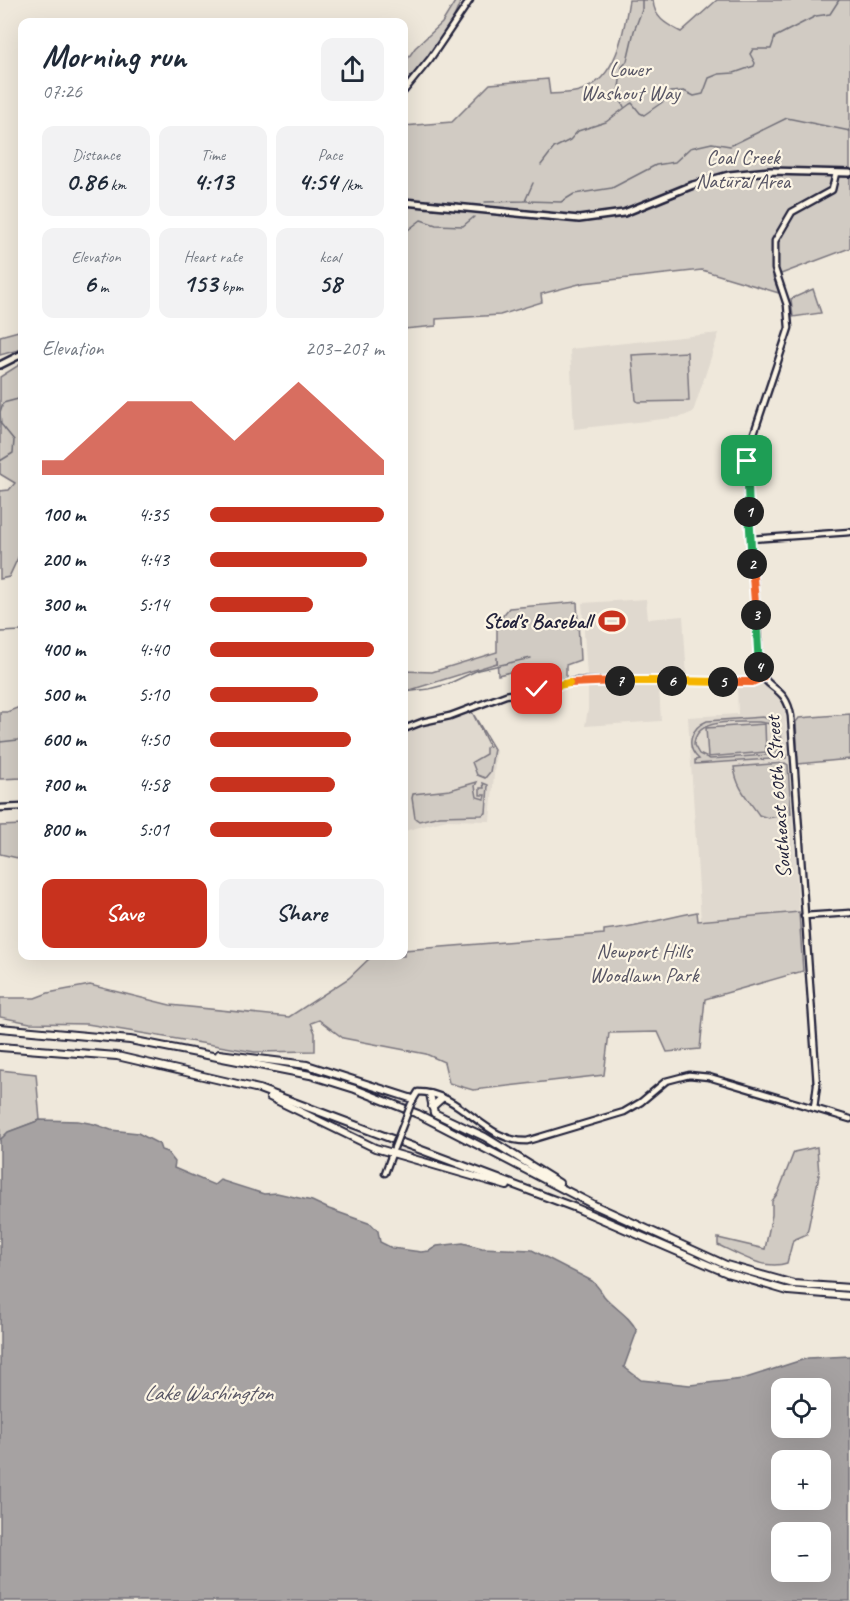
<!DOCTYPE html>
<meta charset="utf-8">
<style>
body{margin:0;font-family:Caveat,sans-serif;background:#f2f2f3;color:#1f2937;height:100vh;display:flex;flex-direction:column;font-size:22px;white-space:nowrap}
*{box-sizing:border-box;margin:0}
p{font-size:20px;color:#747a83}
.icon{flex:none;width:33px;height:33px;fill:none;stroke:currentColor;stroke-width:2;stroke-linecap:round;stroke-linejoin:round}
.map{position:relative;flex:1;overflow:hidden}
.side{position:absolute;left:18px;top:18px;width:390px;height:942px;display:flex;flex-direction:column;background:#fff;border-radius:12px;box-shadow:0 6px 24px #0002}
.side>*{flex:none}
.tools{position:absolute;left:771px;top:1378px;display:grid;gap:12px}
.tools a{display:grid;place-items:center;width:60px;height:60px;border-radius:12px;background:#fff;box-shadow:0 6px 24px #0002;font-size:30px}
.pin{position:absolute;display:grid;place-items:center;width:51px;height:51px;color:#fff;margin:-26px;border-radius:12px;box-shadow:0 3px 9px #0006}
.km{position:absolute;width:30px;height:30px;margin:-15px;border-radius:50%;background:#222;color:#fff;font-size:16px;line-height:30px;text-align:center}
.round{display:grid;place-items:center;flex:none;width:63px;height:63px;border-radius:12px;background:#f2f2f3}
.head{display:flex;align-items:center;justify-content:space-between;height:102px;padding:0 24px}
h1{font-size:33px;font-weight:600;line-height:45px}
.metrics{display:grid;grid-template-columns:repeat(3,1fr);gap:9px;height:102px;padding:6px 24px}
.metrics div{display:grid;align-content:center;border-radius:12px;background:#f2f2f3;text-align:center}
.metrics b{font-size:26px;font-weight:600}
.metrics small{font-size:16px;font-weight:400}
.metrics p{font-size:16px}
.chart{height:168px;padding:12px 24px}
.chart p{display:flex;justify-content:space-between}
.chart svg{width:100%;height:108px;margin-top:6px;fill:#c8321e;opacity:.7}
.primary-button{display:flex;gap:12px;margin-top:auto;padding:12px 24px}
.primary-button a{flex:1;height:69px;border-radius:12px;background:#c8321e;color:#fff;font-size:24px;font-weight:600;line-height:69px;text-align:center}
.primary-button a+a{background:#f2f2f3;color:#1f2937}
ul{padding:0 24px;list-style:none;font-size:20px}
li{display:grid;grid-template-columns:96px 72px 1fr;align-items:center;height:45px}
li i{height:15px;border-radius:8px;background:#c8321e}
.map>svg:first-child{display:block}
</style>
<div class="map">
<svg width="850" height="1601" viewBox="0 0 850 1601">
<rect width="100%" height="100%" fill="#efe8db"/>
<filter id="ink" filterUnits="userSpaceOnUse"><feTurbulence type="fractalNoise" baseFrequency=".0167" numOctaves="2"/><feDisplacementMap in="SourceGraphic" scale="12" xChannelSelector="R" yChannelSelector="G"/><feConvolveMatrix kernelMatrix="1 2 1 2 8 2 1 2 1" color-interpolation-filters="sRGB"/></filter>
<g filter="url(#ink)">
<g fill="#e0d9cf">
<polygon points="719,333 693,412 681,417 574,429 570,349"/>
<polygon points="646,599 648,619 683,616 687,678 587,676 582,603"/>
<polygon points="763,684 779,696 785,712 799,912 701,921 688,717 738,714 737,687"/>
<polygon points="588,686 657,686 659,688 661,721 585,726 588,709"/>
<polygon points="470,708 496,751 490,821 447,820 404,831 404,729"/>
</g>
<g fill="#d1cbc3" stroke="#7a767f" stroke-width="1.5" fill-rule="evenodd">
<path d="M456,0L460,3C449,31 427,65 404,85V64L415,48L442,23Z"/>
<path d="M629,0H653C654,18 666,24 681,32L717,0H850V248L773,277L779,293L702,270L583,283L541,294L542,302L500,315L436,319V326L404,329V202H407L406,173L404,172V126L452,122L490,84L548,79L550,94C560,93 573,94 582,90C617,79 624,31 629,0Z"/>
<polygon points="813,289 821,313 793,317 791,299"/>
<polygon points="22,330 22,349 0,355 0,336"/>
<polygon points="687,352 689,401 638,402 636,400 632,355"/>
<polygon points="22,363 22,549 9,577 0,579 0,491 9,490 15,483 0,474 0,377"/>
<polygon points="577,602 580,660 566,665 566,682 541,686 535,666 498,675 497,657 497,663 404,692 404,671 432,672 497,652 497,623 509,608"/>
<polygon points="22,706 22,778 0,779 0,712 7,712"/>
<polygon points="472,712 494,749 490,772 485,778 477,775 472,762 486,754 486,748 489,746"/>
<polygon points="850,714 850,759 798,764 796,722 799,718"/>
<path d="M763,717C781,722 787,739 776,754H786V758L695,764V760L699,759C685,747 690,728 707,721ZM759,722L771,724C781,735 781,747 767,755L710,759L699,754L694,745C695,716 738,723 759,722Z"/>
<polygon points="765,724 766,752 708,757 706,728"/>
<path d="M785,763L788,765L791,814L768,818L759,815C748,799 736,787 734,767Z"/>
<polygon points="477,782 475,786 477,797 484,799 485,795 480,795 480,788 484,788 483,783 488,785 486,813 482,815 440,816 419,821 415,818 412,798 413,794 450,790"/>
<polygon points="22,825 22,859 0,854 0,826"/>
<path d="M697,912L698,921L799,912L803,971L705,999L700,1049L667,1052L658,1032L609,1033L604,1075L473,1090L449,1083L444,1062L426,1054L343,1038L319,1020L311,1023L315,1033V1051L255,1052L87,1024L30,1023L0,1017V998H35L48,993L90,985L170,1005L289,1017L349,978L372,956H404V950L604,934V930C637,927 665,918 697,912Z"/>
<polygon points="0,1070 36,1074 40,1120 9,1132 0,1140"/>
<path d="M817,1147L819,1175L807,1234L793,1240L787,1263C764,1271 739,1254 718,1245V1238L765,1249L772,1215V1201L778,1193L794,1152Z"/>
</g>
<path fill="#a6a2a2" stroke="#716f79" stroke-width="1.5" fill-rule="evenodd" d="M40,1120L78,1121L94,1124L111,1130L138,1133L159,1144L161,1150L167,1152L175,1162L174,1168L214,1185L220,1180L264,1194L277,1193L312,1201L329,1209L371,1224L378,1231L380,1242L392,1248L421,1252L429,1251L437,1246L463,1243L482,1248L532,1250L592,1281C598,1286 600,1290 604,1296C615,1309 629,1315 637,1331L624,1367L641,1380L690,1385L743,1379L808,1358L850,1356V1601H0V1140L8,1132ZM782,1389H820V1428H782ZM782,1461H820V1500H782ZM782,1533H820V1572H782Z"/>
<g fill="none" stroke-linecap="round" stroke-linejoin="round">
<g stroke="#716f79" stroke-width="1.5">
<polyline points="624,107 618,94 622,67 627,61 634,31 642,10 642,0"/>
<polyline points="541,165 554,148 570,140 578,131 606,122 630,104 632,103 640,113 644,115 664,101 670,92 684,91 694,96 703,94 709,78 719,74 734,73 754,66 755,63 750,54 753,49 771,49 775,37 816,16 830,14 839,0"/>
<polyline points="526,201 561,202 574,194 612,188 656,165 675,162 690,148 712,143 730,146 787,118 850,131"/>
<polyline points="485,202 525,201 533,183"/>
<polyline points="404,233 421,220 436,225 463,226 474,217"/>
<polyline points="0,412 3,403 22,398"/>
<polyline points="0,413 1,424 14,440 13,453 0,461"/>
<polyline points="0,632 22,631"/>
<polyline points="404,692 429,689 448,684 478,670 531,658"/>
<polyline points="0,742 18,740 22,737"/>
</g>
<defs>
<g id="secondary">
<polyline points="404,91 430,59 470,0"/>
<polyline points="751,539 850,532"/>
<polyline points="404,729 422,722 450,716 506,695 576,681 748,682 763,677"/>
<polyline points="0,808 22,807"/>
<polyline points="804,916 850,913"/>
<path d="M412,1102L418,1092C462,1092 484,1142 527,1141L624,1112L641,1102L666,1081L689,1075L709,1077L850,1119"/>
<path d="M814,1108L817,1085L791,716C786,686 768,691 760,671L746,468L751,442L789,328L787,305L775,269V241L792,212L832,190L836,173"/>
<polyline points="385,1173 393,1151"/>
</g>
<g id="primary">
<polyline points="404,202 579,219 624,213 693,185 729,175 770,171 850,173"/>
<polyline points="0,365 22,354"/>
</g>
<g id="highway">
<polyline points="0,1028 130,1040 310,1075 355,1089 418,1114 594,1205 726,1265 794,1284 850,1288"/>
<polyline points="0,1047 117,1056 259,1089 576,1208 727,1273 788,1291 850,1296"/>
<polyline points="219,1054 307,1065 413,1099"/>
<polyline points="430,1094 434,1113 485,1137 559,1183"/>
<polyline points="270,1097 375,1148 507,1186"/>
<polyline points="432,1107 442,1098"/>
</g>
</defs>
<use href="#secondary" stroke="#22223b" stroke-width="9"/>
<use href="#primary" stroke="#22223b" stroke-width="10"/>
<use href="#highway" stroke="#22223b" stroke-width="10"/>
<use href="#secondary" stroke="#fcf5e5" stroke-width="4.5"/>
<use href="#primary" stroke="#fcf5e5" stroke-width="5"/>
<use href="#highway" stroke="#fcf5e5" stroke-width="6"/>
<defs>
<polyline id="secondary-bridge" points="394,1148 411,1104"/>
</defs>
<use href="#secondary-bridge" stroke="#22223b" stroke-width="9" stroke-linecap="butt"/>
<use href="#secondary-bridge" stroke="#fcf5e5" stroke-width="4.5"/>
</g>
</g>
<g fill="none" stroke-linecap="round" stroke-linejoin="round" filter="url(#ink)">
<defs>
<polyline id="split-1" points="747,461 749,512"/>
<polyline id="split-2" points="749,512 752,564"/>
<polyline id="split-3" points="752,564 756,615"/>
<polyline id="split-4" points="756,615 759,667"/>
<polyline id="split-5" points="723,682 752,682 763,677 759,667"/>
<polyline id="split-6" points="672,681 723,682"/>
<polyline id="split-7" points="620,681 672,681"/>
<polyline id="split-8" points="569,683 620,681"/>
<polyline id="split-9" points="537,689 569,683"/>
</defs>
<use href="#split-1" stroke="#fff" stroke-width="12"/>
<use href="#split-2" stroke="#fff" stroke-width="12"/>
<use href="#split-3" stroke="#fff" stroke-width="12"/>
<use href="#split-4" stroke="#fff" stroke-width="12"/>
<use href="#split-5" stroke="#fff" stroke-width="12"/>
<use href="#split-6" stroke="#fff" stroke-width="12"/>
<use href="#split-7" stroke="#fff" stroke-width="12"/>
<use href="#split-8" stroke="#fff" stroke-width="12"/>
<use href="#split-9" stroke="#fff" stroke-width="12"/>
<use href="#split-1" stroke="#22a559" stroke-width="8"/>
<use href="#split-2" stroke="#22a559" stroke-width="8"/>
<use href="#split-3" stroke="#f0652b" stroke-width="8"/>
<use href="#split-4" stroke="#22a559" stroke-width="8"/>
<use href="#split-5" stroke="#f0652b" stroke-width="8"/>
<use href="#split-6" stroke="#f5b400" stroke-width="8"/>
<use href="#split-7" stroke="#f5b400" stroke-width="8"/>
<use href="#split-8" stroke="#f0652b" stroke-width="8"/>
<use href="#split-9" stroke="#f5b400" stroke-width="8"/>
</g>
<defs>
<symbol id="stadium-bare" viewBox="-9 -9 18 18"><path d="M0-5a6.5 5 0 1 0 0 10a6.5 5 0 1 0 0-10ZM-3.5-1.8h7v3.6h-7Z" fill="#c8321e" stroke="#fcf5e5" stroke-width="2.5" paint-order="stroke"/></symbol>
</defs>
<g fill-rule="evenodd">
<use href="#stadium-bare" x="593" y="602" width="38" height="38"/>
</g>
<g text-anchor="middle" dominant-baseline="central" stroke-width="4.5" stroke-linejoin="round" paint-order="stroke">
<g font-size="21" fill="#575564" stroke="#fcf5e5">
<text x="630" y="69">Lower<tspan x="630" dy="24">Washout Way</tspan></text>
<text x="743" y="157">Coal Creek<tspan x="743" dy="24">Natural Area</tspan></text>
<text x="644" y="951">Newport Hills<tspan x="644" dy="24">Woodlawn Park</tspan></text>
</g>
<g font-size="21" font-weight="bold" fill="#22223b" stroke="#fcf5e5" text-anchor="end">
<text x="592" y="621">Stod's Baseball</text>
</g>
<g font-size="21" fill="#22223b" stroke="#fcf5e5">
<text transform="translate(778 797) rotate(-94)">Southeast 60th Street</text>
</g>
<g font-size="22" font-style="italic" fill="#575564" stroke="#fcf5e5">
<text x="208" y="1393">Lake Washington</text>
</g>
</g>
</svg>
<div class="tools">
<a><svg class="icon" aria-label="locate" viewBox="0 0 24 24"><circle cx="12" cy="12" r="6"/><path d="M12 2v4M12 18v4M2 12h4M18 12h4"/></svg></a>
<a>+</a>
<a>−</a>
</div>
<div class="pin" style="left:747px;top:461px;background:#1e9e55"><svg class="icon" aria-label="arrive" viewBox="0 0 24 24"><path d="M6 21V4h12l-3 4 3 4H6"/></svg></div>
<div class="pin" style="left:537px;top:689px;background:#d93025"><svg class="icon" aria-label="check" viewBox="0 0 24 24"><path d="M5 12l5 5 9-10"/></svg></div>
<b class="km" style="left:749px;top:512px">1</b>
<b class="km" style="left:752px;top:564px">2</b>
<b class="km" style="left:756px;top:615px">3</b>
<b class="km" style="left:759px;top:667px">4</b>
<b class="km" style="left:723px;top:682px">5</b>
<b class="km" style="left:672px;top:681px">6</b>
<b class="km" style="left:620px;top:681px">7</b>
<section class="side">
<div class="head"><div><h1>Morning run</h1><p>07:26</p></div><a class="round"><svg class="icon" aria-label="share" viewBox="0 0 24 24"><path d="M12 15V3M7 8l5-5 5 5M5 13v7h14v-7"/></svg></a></div>
<div class="metrics">
<div><p>Distance</p><b>0.86<small> km</small></b></div>
<div><p>Time</p><b>4:13</b></div>
<div><p>Pace</p><b>4:54<small> /km</small></b></div>
</div>
<div class="metrics">
<div><p>Elevation</p><b>6<small> m</small></b></div>
<div><p>Heart rate</p><b>153<small> bpm</small></b></div>
<div><p>kcal</p><b>58</b></div>
</div>
<div class="chart"><p><span>Elevation</span>203–207 m</p>
<svg viewBox="0 0 160 44" preserveAspectRatio="none"><path d="M0 44V38L10 38L20 30L30 22L40 14L50 14L60 14L70 14L80 22L90 30L100 22L110 14L120 6L130 14L140 22L150 30L160 38V44z"/></svg>
</div>
<ul>
<li><b>100 m</b>4:35<i style="width:100%"></i></li>
<li><b>200 m</b>4:43<i style="width:90%"></i></li>
<li><b>300 m</b>5:14<i style="width:59%"></i></li>
<li><b>400 m</b>4:40<i style="width:94%"></i></li>
<li><b>500 m</b>5:10<i style="width:62%"></i></li>
<li><b>600 m</b>4:50<i style="width:81%"></i></li>
<li><b>700 m</b>4:58<i style="width:72%"></i></li>
<li><b>800 m</b>5:01<i style="width:70%"></i></li>
</ul>
<div class="primary-button"><a>Save</a><a>Share</a></div>
</section>
</div>
